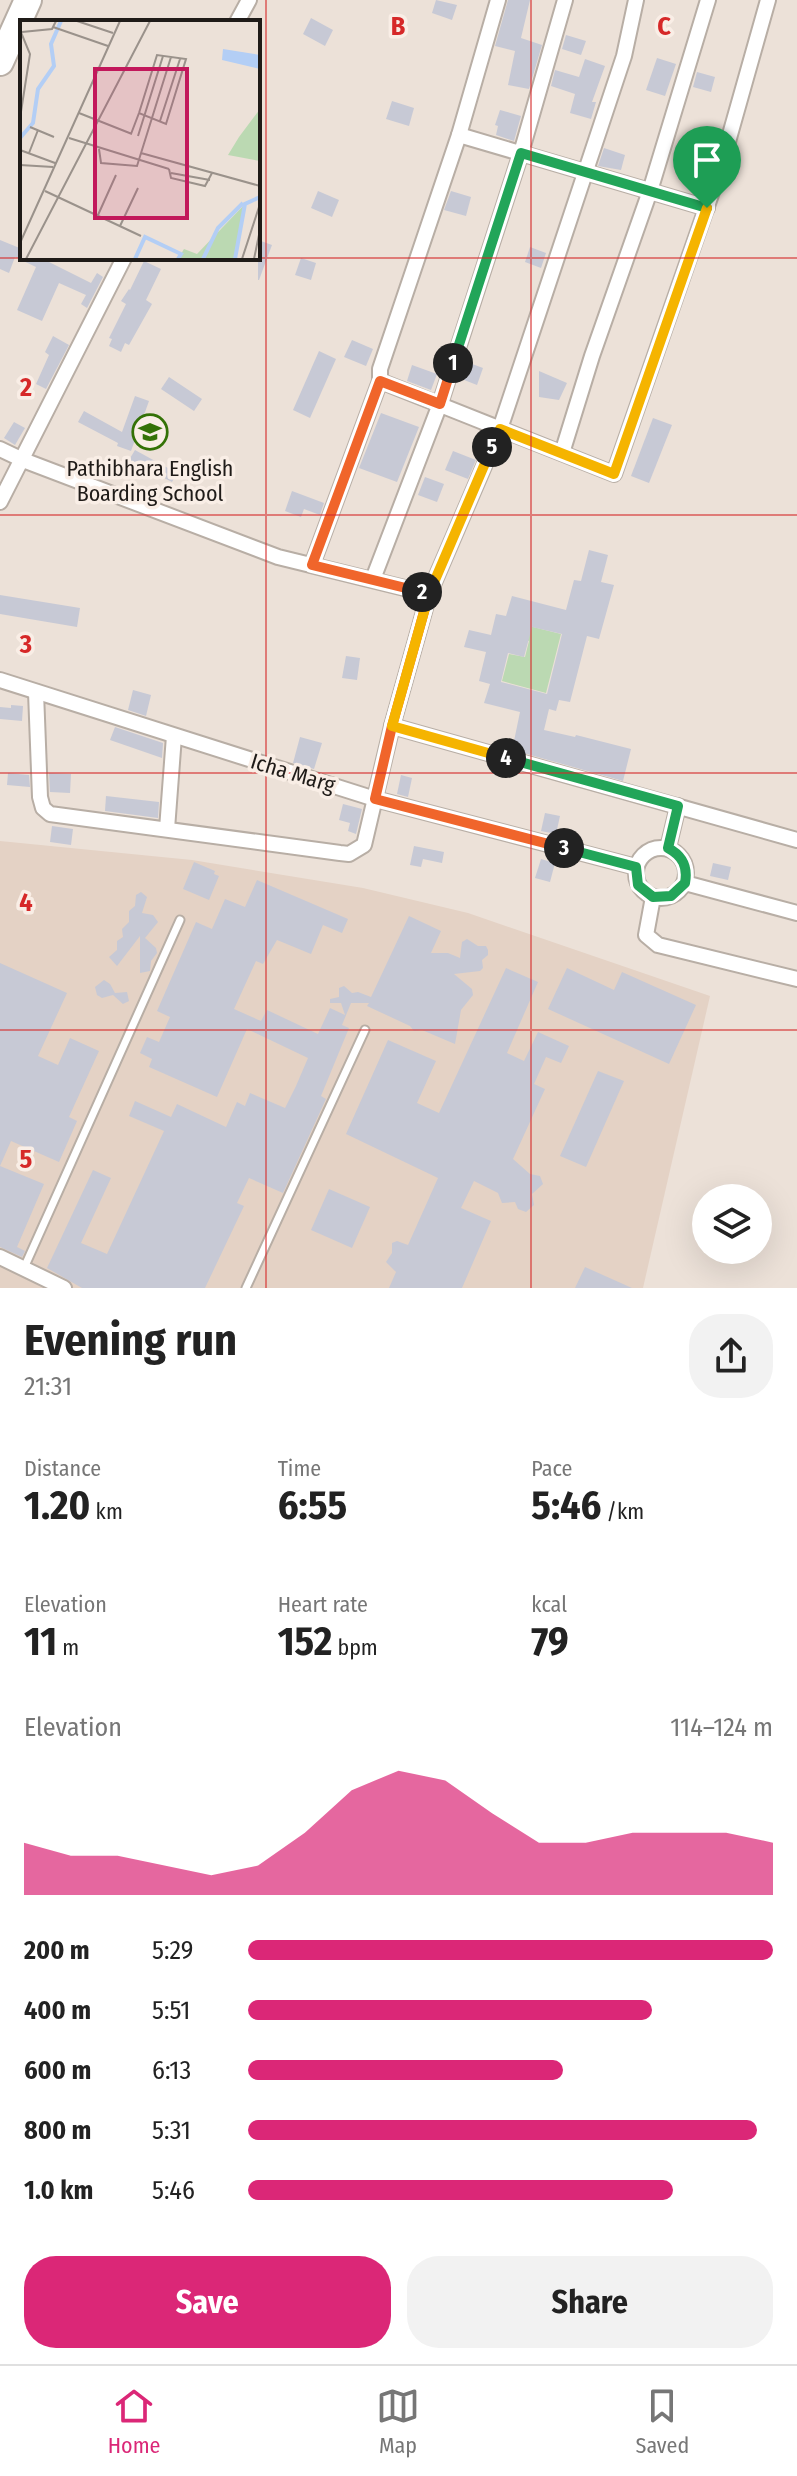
<!DOCTYPE html>
<meta charset="utf-8">
<style>
body{margin:0;font-family:"Fira Sans Condensed",sans-serif;background:#f2f2f2;color:#222;height:100vh;display:flex;flex-direction:column;font-size:30px;white-space:nowrap}
*{box-sizing:border-box;margin:0}
p{font-size:26px;color:#767676}
.icon{flex:none;width:44px;height:44px;fill:none;stroke:currentColor;stroke-width:2;stroke-linecap:round;stroke-linejoin:round}
.map{position:relative;height:1288px;overflow:hidden}
.panel{display:flex;flex-direction:column;background:#fff;flex:1}
.panel>*{flex:none}
.tools{position:absolute;left:692px;top:1184px;display:grid;gap:16px}
.tools a{display:grid;place-items:center;width:80px;height:80px;border-radius:50%;background:#fff;box-shadow:0 8px 32px #0002;font-size:40px}
.pin{position:absolute;display:grid;place-items:center;width:68px;height:68px;color:#fff;margin:-82px -34px;border-radius:50% 50% 50% 0;rotate:-45deg;box-shadow:0 0 8px #0007}
.pin .icon{rotate:45deg}
.km{position:absolute;width:40px;height:40px;margin:-20px;border-radius:50%;background:#222;color:#fff;font-size:22px;line-height:40px;text-align:center}
.round{display:grid;place-items:center;flex:none;width:84px;height:84px;border-radius:32px;background:#f2f2f2}
.summary{display:flex;align-items:center;justify-content:space-between;height:136px;padding:0 24px}
h1{font-size:44px;font-weight:700;line-height:60px}
.stats{display:grid;grid-template-columns:repeat(3,1fr);gap:12px;height:136px;padding:8px 24px}
.stats div{display:grid;align-content:center}
.stats b{font-size:40px;font-weight:700}
.stats small{font-size:22px;font-weight:400}
.stats p{font-size:22px}
.chart{height:224px;padding:16px 24px}
.chart p{display:flex;justify-content:space-between}
.chart svg{width:100%;height:144px;margin-top:8px;fill:#db2777;opacity:.7}
.action{display:flex;gap:16px;margin-top:auto;padding:16px 24px}
.action a{flex:1;height:92px;border-radius:32px;background:#db2777;color:#fff;font-size:32px;font-weight:700;line-height:92px;text-align:center}
.action a+a{background:#f2f2f2;color:#222}
ul{padding:0 24px;list-style:none;font-size:26px}
li{display:grid;grid-template-columns:128px 96px 1fr;align-items:center;height:60px}
li i{height:20px;border-radius:10px;background:#db2777}
.menu{display:flex;justify-content:space-around;align-items:center;height:112px;border-top:2px solid #e0e0e0;background:#fff;font-size:22px;color:#767676}
.menu a{display:grid;justify-items:center;gap:4px}
.menu .active{color:#db2777}
.map>svg:first-child{display:block}
</style>
<div class="map">
<svg width="797" height="1288" viewBox="0 0 797 1288">
<rect width="100%" height="100%" fill="#ece1d8"/>
<polygon fill="#e4d2c5" points="0,841 192,860 363,888 468,913 710,996 643,1288 0,1288"/>
<polygon fill="#bbd9b2" points="517,623 561,634 546,693 502,681 509,654 525,657 529,641 514,636"/>
<g fill="#c7c9d5" fill-rule="evenodd">
<polygon points="436,0 457,5 452,20 432,13"/>
<polygon points="508,0 530,0 521,38 542,45 529,89 508,85 515,51 495,46"/>
<polygon points="311,18 333,30 325,46 303,34"/>
<polygon points="566,35 586,41 581,55 562,49"/>
<polygon points="657,58 676,64 665,96 646,90"/>
<polygon points="585,59 605,66 592,102 596,102 591,119 570,113 575,94 551,86 555,70 579,77"/>
<polygon points="697,72 715,77 711,92 693,87"/>
<polygon points="392,101 414,108 409,126 386,119"/>
<polygon points="500,110 521,116 514,141 496,135 498,126 495,125"/>
<polygon points="604,148 625,155 621,170 598,166"/>
<polygon points="318,191 339,200 332,217 311,208"/>
<polygon points="451,191 471,197 466,216 444,210"/>
<polygon points="0,240 22,249 22,258 41,258 91,283 97,273 103,277 87,308 81,304 86,295 59,283 42,321 17,310 36,267 15,257 9,273 0,269"/>
<polygon points="258,240 272,245 259,280 258,280"/>
<polygon points="530,247 546,253 541,268 525,262"/>
<polygon points="301,258 316,263 311,280 295,275"/>
<polygon points="144,261 161,269 146,300 152,304 129,345 125,343 121,352 109,346 112,339 109,338 126,304 121,301 129,289 130,290"/>
<polygon points="53,336 69,345 46,389 36,384 49,355 45,352"/>
<polygon points="352,340 373,349 366,366 344,357"/>
<polygon points="319,351 336,359 310,418 293,410"/>
<polygon points="464,361 483,368 477,385 459,378"/>
<polygon points="412,365 437,374 431,390 407,381"/>
<polygon points="539,371 567,383 559,400 539,397"/>
<polygon points="169,377 202,399 194,411 161,389"/>
<polygon points="135,396 149,401 131,451 117,446 118,443 78,422 84,411 122,432"/>
<polygon points="381,413 419,427 397,482 359,468"/>
<polygon points="653,418 672,425 649,483 631,476"/>
<polygon points="14,422 25,428 15,445 4,438"/>
<polygon points="135,450 177,473 172,482 129,460"/>
<polygon points="453,451 476,460 468,479 445,470"/>
<polygon points="425,477 444,484 437,502 418,495"/>
<polygon points="292,491 324,503 320,515 304,509 301,517 285,511"/>
<path d="M589,550L608,555L601,582L614,585L599,639L587,636L570,702L559,700L556,711L549,709L544,730L575,737L576,735L631,749L623,781L516,751L518,742L514,741L520,712L484,703L490,684L479,681L486,652L464,647L469,630L491,635L496,614L506,616L512,596L566,610L574,580L581,581ZM532,627L562,634L547,694L501,682L508,653L524,657Z"/>
<polygon points="0,595 80,608 77,627 0,614"/>
<polygon points="346,656 360,658 357,680 342,678"/>
<polygon points="133,690 151,695 146,716 128,710"/>
<polygon points="11,705 23,706 22,721 0,719 0,707 11,708"/>
<polygon points="115,727 163,743 162,758 110,740"/>
<polygon points="300,737 322,743 314,769 293,763"/>
<polygon points="8,773 29,775 30,787 7,785"/>
<polygon points="49,773 71,774 70,793 50,792"/>
<polygon points="401,775 412,778 408,797 397,794"/>
<polygon points="106,796 159,802 158,818 105,811"/>
<polygon points="343,804 362,809 356,834 348,831 350,823 339,820"/>
<polygon points="545,813 560,816 556,834 541,831"/>
<polygon points="52,826 73,829 71,845 50,842"/>
<polygon points="414,846 444,852 442,863 423,859 421,867 410,865"/>
<polygon points="541,859 555,863 550,882 535,878"/>
<polygon points="194,862 215,871 214,874 219,876 209,900 183,889"/>
<polygon points="713,863 731,867 728,880 710,876"/>
<polygon points="257,880 348,919 342,933 323,925 311,954 277,940 263,964 256,961 234,1009 261,1021 267,1010 318,1034 330,1008 345,1015 341,1003 330,1003 330,999 339,997 339,988 344,986 352,993 358,992 371,997 409,916 441,931 431,953 448,953 460,958 462,942 467,939 478,946 486,946 488,950 488,955 482,960 483,968 480,971 454,974 472,989 473,995 461,1010 455,1044 422,1030 414,1031 410,1026 367,1006 369,1003 351,1003 342,1025 349,1028 321,1096 326,1099 283,1193 249,1178 237,1203 244,1206 205,1288 82,1288 47,1268 93,1170 111,1178 81,1243 107,1254 164,1131 129,1116 135,1101 171,1117 177,1104 226,1127 237,1102 245,1106 250,1093 285,1108 296,1086 308,1058 247,1029 217,1097 149,1067 152,1059 140,1053 147,1037 159,1042 170,1017 157,1011 196,922 212,929 225,899 245,907"/>
<polygon points="141,892 147,897 142,913 153,915 158,922 145,938 156,948 157,953 151,961 150,971 140,973 140,936 117,966 109,957 117,950 117,941 123,937 122,929 129,922 129,911 135,906 136,895"/>
<polygon points="0,963 67,993 38,1056 58,1065 70,1038 99,1051 69,1117 77,1121 59,1162 11,1141 0,1166"/>
<polygon points="506,968 538,982 507,1053 524,1061 538,1032 569,1046 561,1063 546,1057 534,1084 545,1089 513,1159 530,1174 540,1176 543,1184 532,1194 534,1205 526,1212 518,1209 515,1202 502,1203 498,1193 474,1181 461,1208 491,1221 462,1288 389,1288 396,1272 386,1262 392,1253 392,1243 397,1241 408,1245 438,1178 346,1134 388,1040 436,1061 417,1103 439,1113"/>
<polygon points="567,968 614,990 622,972 696,1005 669,1064 548,1009"/>
<polygon points="104,980 110,984 115,993 127,992 129,1001 123,1004 113,995 102,998 97,995 95,987"/>
<polygon points="598,1071 624,1081 586,1167 560,1156"/>
<polygon points="0,1166 44,1184 17,1247 25,1251 22,1257 0,1247"/>
<polygon points="329,1189 370,1207 352,1248 311,1230"/>
<polygon points="585,1267 632,1288 575,1288"/>
</g>
<g fill="none" stroke-linecap="round" stroke-linejoin="round">
<defs>
<g id="lane">
<polyline points="24,1268 180,920"/>
<polyline points="246,1288 365,1030"/>
</g>
<g id="street">
<polyline points="237,22 249,0"/>
<polyline points="459,135 707,208"/>
<polyline points="380,381 380,369 459,135 498,0"/>
<polyline points="0,449 23,460 278,557 429,594"/>
<polyline points="562,453 592,356 650,191 708,0"/>
<polyline points="0,502 124,258"/>
<polyline points="312,565 380,381 614,474 722,163 768,0"/>
<polyline points="373,579 440,404 521,153 565,0"/>
<polyline points="0,680 375,799 636,867"/>
<polyline points="36,692 40,797 43,808 50,814 340,853 349,854 364,845 392,726 429,594 500,429 624,56 636,0"/>
<polyline points="392,726 797,840"/>
<polyline points="167,829 174,736"/>
<circle cx="661" cy="873" r="25"/>
<polyline points="668,848 678,806"/>
<polyline points="685,883 797,913"/>
<polyline points="653,897 646,935 658,945 797,979"/>
<polyline points="0,1257 64,1288"/>
</g>
<polyline id="highway" points="0,62 28,0"/>
</defs>
<use href="#lane" stroke="#b8aea5" stroke-width="11"/>
<use href="#street" stroke="#b8aea5" stroke-width="18"/>
<use href="#highway" stroke="#b8aea5" stroke-width="30"/>
<use href="#lane" stroke="#fff" stroke-width="7"/>
<use href="#street" stroke="#fff" stroke-width="14"/>
<use href="#highway" stroke="#fff" stroke-width="26"/>
</g>
<g fill="none" stroke-linecap="round" stroke-linejoin="round">
<defs>
<polyline id="split-1" points="453,363 521,153 707,208"/>
<polyline id="split-2" points="422,592 312,565 380,381 440,404 453,363"/>
<polyline id="split-3" points="422,592 429,594 392,726 375,799 564,848"/>
<path id="split-4" d="M506,758L678,806L668,848C683,856 688,867 685,883L671,896L653,897L638,885L636,867L564,848"/>
<polyline id="split-5" points="492,447 429,594 392,726 506,758"/>
<polyline id="split-6" points="492,447 500,429 614,474 707,208"/>
</defs>
<use href="#split-1" stroke="#fff" stroke-width="16"/>
<use href="#split-2" stroke="#fff" stroke-width="16"/>
<use href="#split-3" stroke="#fff" stroke-width="16"/>
<use href="#split-4" stroke="#fff" stroke-width="16"/>
<use href="#split-5" stroke="#fff" stroke-width="16"/>
<use href="#split-6" stroke="#fff" stroke-width="16"/>
<use href="#split-1" stroke="#22a559" stroke-width="10"/>
<use href="#split-2" stroke="#f0652b" stroke-width="10"/>
<use href="#split-3" stroke="#f0652b" stroke-width="10"/>
<use href="#split-4" stroke="#22a559" stroke-width="10"/>
<use href="#split-5" stroke="#f5b400" stroke-width="10"/>
<use href="#split-6" stroke="#f5b400" stroke-width="10"/>
</g>
<path fill="none" stroke="#d62828" stroke-width="2" stroke-opacity="0.55" d="M266,0V1288M531,0V1288M0,258H22M258,258H797M0,515H797M0,773H797M0,1030H797"/>
<defs>
<symbol id="school-ring" viewBox="-11 -11 22 22"><circle r="9.5" fill="#f9eee6" stroke="#347207" stroke-width="1.5"/><path d="M0-5L7-2L0 1L-7-2ZM-4 1L0 2.5L4 1V4Q0 6-4 4Z" fill="#347207"/></symbol>
</defs>
<g fill-rule="evenodd">
<use href="#school-ring" x="130" y="412" width="40" height="40"/>
</g>
<g text-anchor="middle" dominant-baseline="central" stroke-width="7" stroke-linejoin="round" paint-order="stroke">
<g font-size="22" fill="#1f1b18" stroke="#f9eee6">
<text x="150" y="468">Pathibhara English<tspan x="150" dy="25">Boarding School</tspan></text>
</g>
<g font-size="22" fill="#1f1b18" stroke="#f9eee6">
<text transform="translate(293 773) rotate(17)">Icha Marg</text>
</g>
</g>
<g transform="translate(20 20)">
<rect width="240" height="240" fill="#ece1d8"/>
<path d="M240,89V141L208,135L219,117ZM225,184L215,239H158L164,229L177,234Z" fill="#bbd9b2"/>
<path d="M203,29L240,35V49L202,40Z" fill="#b3cef5"/>
<path fill="none" stroke="#b3cef5" stroke-width="4" d="M0,118L13,103L18,69L34,46L31,24L41,1M115,239L125,217L161,234L158,239M183,239L198,208L223,183M215,239L225,184L240,177"/>
<path fill="none" stroke="#9a928b" stroke-width="2" d="M57,1L93,13M33,7L88,26M0,10L10,34L0,98M2,12L32,9L36,1M59,93L112,114M140,101L160,39M10,107L34,117M111,114L119,93L146,104L166,39L137,35L119,93M118,116L143,36M49,118L149,149M79,129L81,143L117,146L151,37M0,130L35,143M9,133L18,110M121,133L240,166M0,145L33,147M149,149L151,158L185,166L192,153M151,153L190,160M25,171L121,216M78,195L96,155M100,206L118,168M0,223L100,1M6,239L130,1M222,239L240,184M234,239L240,210"/>
<path fill="#c2185b" fill-opacity="0.15" stroke="#c2185b" stroke-width="4" d="M75,49H167V198H75Z"/>
<rect width="240" height="240" fill="none" stroke="#1f1b18" stroke-width="4"/>
</g>
<g font-size="26" text-anchor="middle" font-weight="bold" fill="#d62828" stroke="#f9eee6" stroke-width="7" stroke-linejoin="round" paint-order="stroke">
<text x="398" y="35">B</text>
<text x="664" y="35">C</text>
<text x="26" y="396">2</text>
<text x="26" y="653">3</text>
<text x="26" y="911">4</text>
<text x="26" y="1168">5</text>
</g>
</svg>
<div class="tools">
<a><svg class="icon" aria-label="layers" viewBox="0 0 24 24"><path d="M12 4l9 5-9 5-9-5zM3 14l9 5 9-5"/></svg></a>
</div>
<div class="pin" style="left:707px;top:208px;background:#1e9e55"><svg class="icon" aria-label="arrive" viewBox="0 0 24 24"><path d="M6 21V4h12l-3 4 3 4H6"/></svg></div>
<b class="km" style="left:453px;top:363px">1</b>
<b class="km" style="left:422px;top:592px">2</b>
<b class="km" style="left:564px;top:848px">3</b>
<b class="km" style="left:506px;top:758px">4</b>
<b class="km" style="left:492px;top:447px">5</b>
</div>
<section class="panel">
<div class="summary"><div><h1>Evening run</h1><p>21:31</p></div><a class="round"><svg class="icon" aria-label="share" viewBox="0 0 24 24"><path d="M12 15V3M7 8l5-5 5 5M5 13v7h14v-7"/></svg></a></div>
<div class="stats">
<div><p>Distance</p><b>1.20<small> km</small></b></div>
<div><p>Time</p><b>6:55</b></div>
<div><p>Pace</p><b>5:46<small> /km</small></b></div>
</div>
<div class="stats">
<div><p>Elevation</p><b>11<small> m</small></b></div>
<div><p>Heart rate</p><b>152<small> bpm</small></b></div>
<div><p>kcal</p><b>79</b></div>
</div>
<div class="chart"><p><span>Elevation</span>114–124 m</p>
<svg viewBox="0 0 160 44" preserveAspectRatio="none"><path d="M0 44V28L10 32L20 32L30 35L40 38L50 35L60 25L70 12L80 6L90 9L100 19L110 28L120 28L130 25L140 25L150 25L160 28V44z"/></svg>
</div>
<ul>
<li><b>200 m</b>5:29<i style="width:100%"></i></li>
<li><b>400 m</b>5:51<i style="width:77%"></i></li>
<li><b>600 m</b>6:13<i style="width:60%"></i></li>
<li><b>800 m</b>5:31<i style="width:97%"></i></li>
<li><b>1.0 km</b>5:46<i style="width:81%"></i></li>
</ul>
<div class="action"><a>Save</a><a>Share</a></div>
</section>
<nav class="menu">
<a class="active"><svg class="icon" aria-label="home" viewBox="0 0 24 24"><path d="M3 11l9-7 9 7M6 9v11h12V9"/></svg>Home</a>
<a><svg class="icon" aria-label="map" viewBox="0 0 24 24"><path d="M3 6l6-2 6 2 6-2v14l-6 2-6-2-6 2zM9 4v14M15 6v14"/></svg>Map</a>
<a><svg class="icon" aria-label="saved" viewBox="0 0 24 24"><path d="M7 4h10v16l-5-4-5 4z"/></svg>Saved</a>
</nav>
